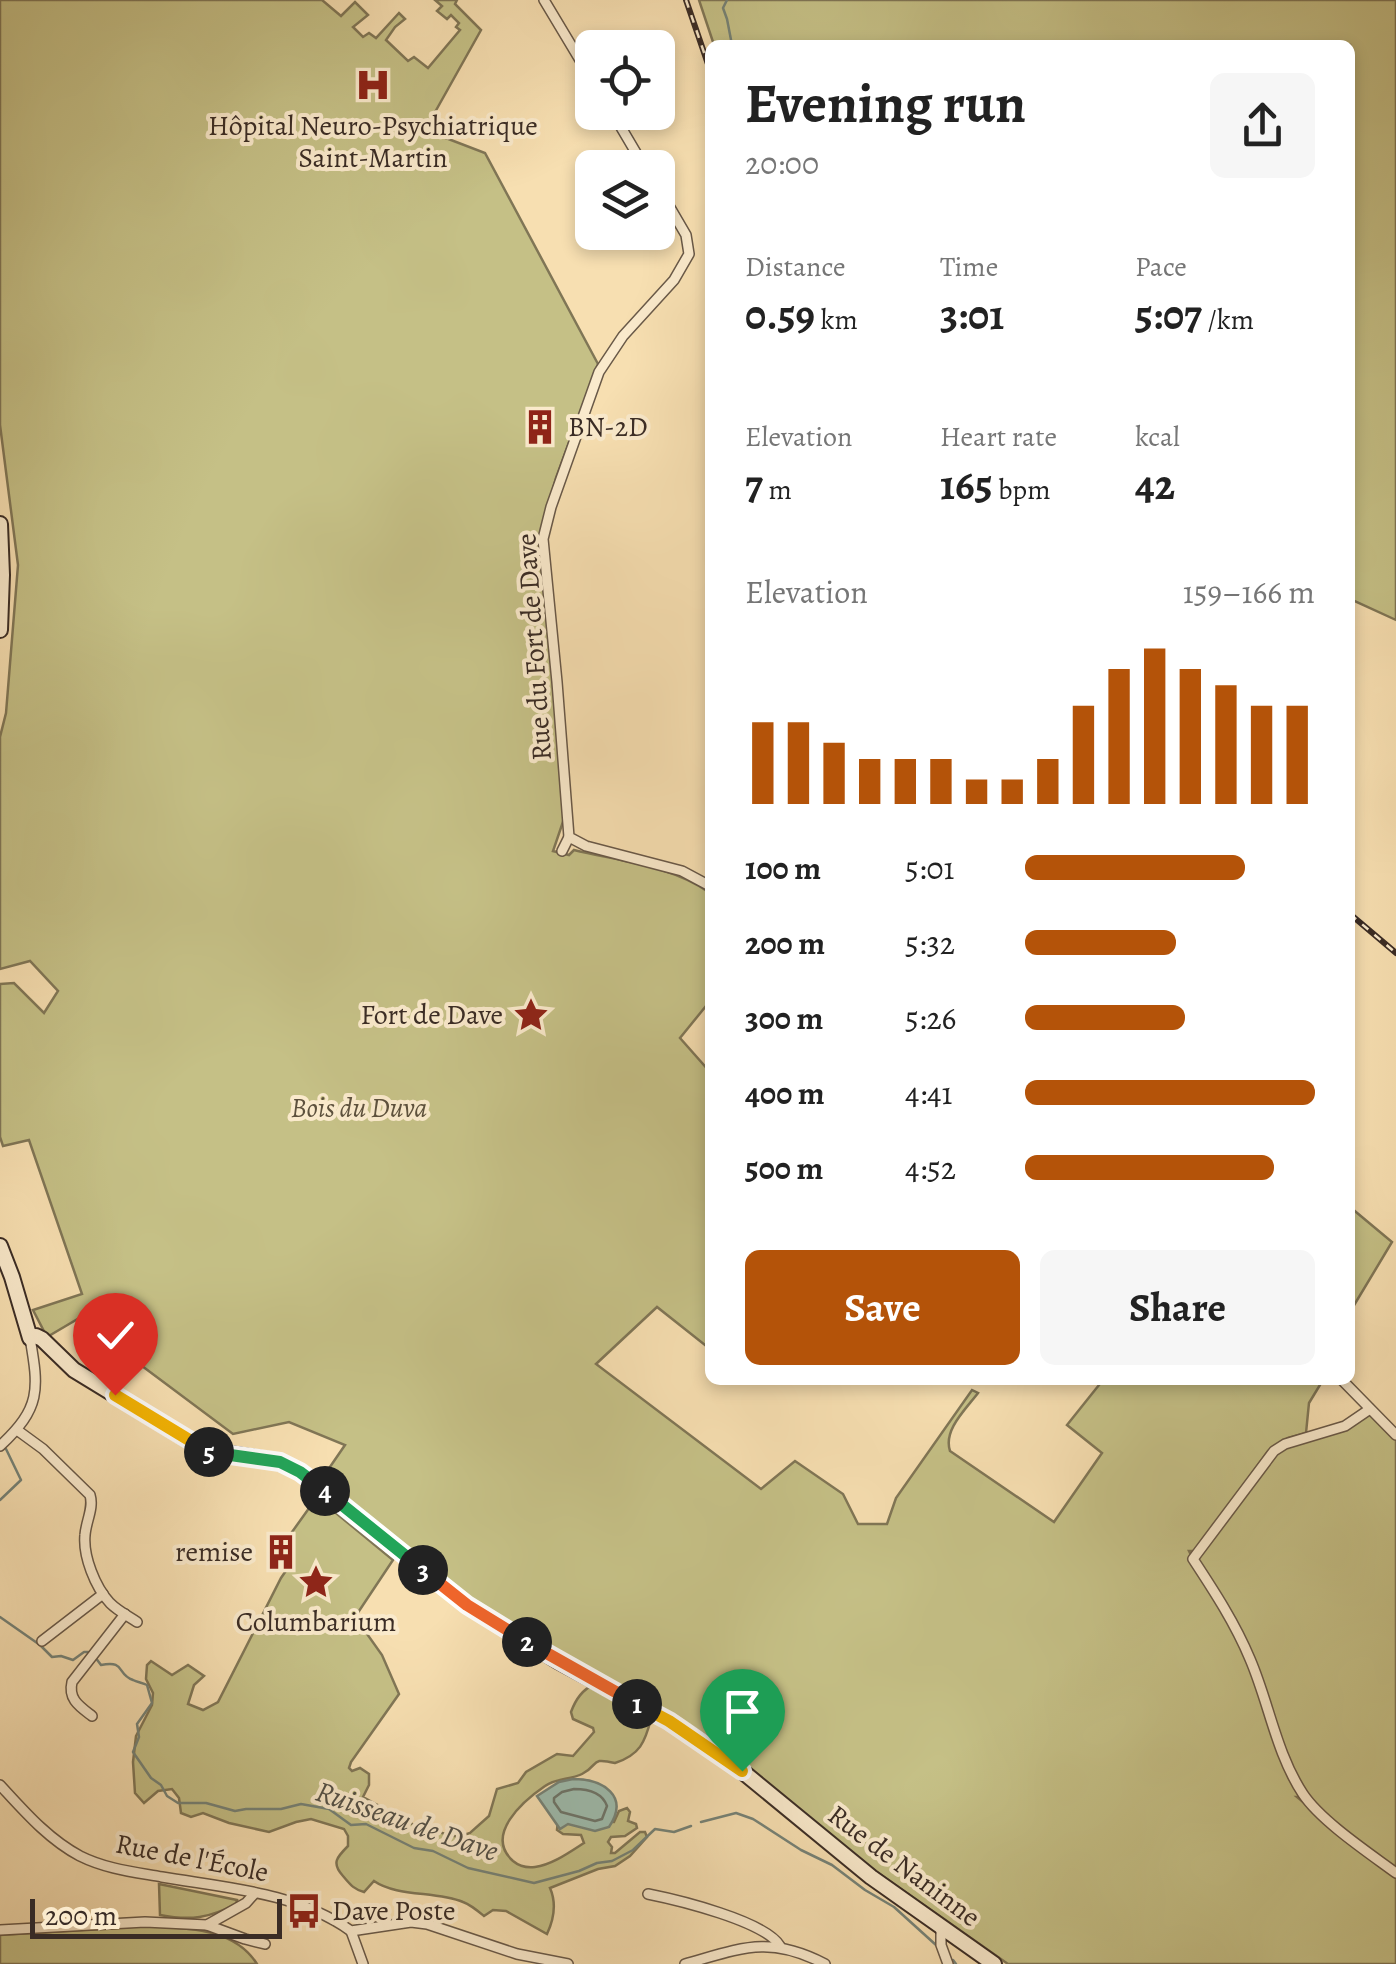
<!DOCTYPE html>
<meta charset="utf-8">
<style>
body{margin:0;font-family:Alegreya,serif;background:#f6f6f6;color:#222;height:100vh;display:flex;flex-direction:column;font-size:38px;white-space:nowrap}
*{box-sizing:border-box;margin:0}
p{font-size:32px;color:#767676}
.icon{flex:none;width:55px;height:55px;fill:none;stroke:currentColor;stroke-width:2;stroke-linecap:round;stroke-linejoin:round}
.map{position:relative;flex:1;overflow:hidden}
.drawer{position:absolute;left:705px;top:40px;width:650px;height:1345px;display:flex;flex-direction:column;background:#fff;border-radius:15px;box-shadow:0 5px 15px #0003}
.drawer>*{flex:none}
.fabs{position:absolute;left:575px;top:30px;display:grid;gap:20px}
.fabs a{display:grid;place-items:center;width:100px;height:100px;border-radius:15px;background:#fff;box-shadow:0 5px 15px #0003;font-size:50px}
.scale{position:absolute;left:30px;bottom:25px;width:252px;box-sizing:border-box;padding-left:10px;border:5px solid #3a2c25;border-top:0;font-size:28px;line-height:35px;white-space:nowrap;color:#3a2c25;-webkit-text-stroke:8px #faeacc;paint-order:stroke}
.pin{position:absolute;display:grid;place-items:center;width:85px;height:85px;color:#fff;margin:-102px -42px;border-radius:50% 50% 50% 0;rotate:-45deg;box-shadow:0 0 10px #0007}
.pin .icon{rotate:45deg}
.km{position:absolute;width:50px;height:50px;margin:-25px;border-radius:50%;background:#222;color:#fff;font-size:28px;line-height:50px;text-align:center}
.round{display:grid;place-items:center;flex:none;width:105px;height:105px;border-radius:15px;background:#f6f6f6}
.overview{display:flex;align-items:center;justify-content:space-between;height:170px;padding:0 40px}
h1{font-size:55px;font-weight:700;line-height:75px}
.stats{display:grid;grid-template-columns:repeat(3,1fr);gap:15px;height:170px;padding:10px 40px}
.stats div{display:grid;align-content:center}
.stats b{font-size:42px;font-weight:700}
.stats small{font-size:28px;font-weight:400}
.stats p{font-size:28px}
.chart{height:280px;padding:20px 40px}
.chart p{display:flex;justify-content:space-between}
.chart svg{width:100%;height:180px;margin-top:10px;stroke:#b45309;stroke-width:6}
.cta{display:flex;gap:20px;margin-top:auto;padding:20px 40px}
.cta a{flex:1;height:115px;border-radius:15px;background:#b45309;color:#fff;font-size:40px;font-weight:700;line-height:115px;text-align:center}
.cta a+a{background:#f6f6f6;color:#222}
ul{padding:0 40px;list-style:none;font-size:32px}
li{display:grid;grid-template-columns:160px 120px 1fr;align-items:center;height:75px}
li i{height:25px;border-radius:12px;background:#b45309}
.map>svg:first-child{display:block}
</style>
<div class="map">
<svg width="1396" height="1964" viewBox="0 0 1396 1964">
<rect width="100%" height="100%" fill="#f7dfb1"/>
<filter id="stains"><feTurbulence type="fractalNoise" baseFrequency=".002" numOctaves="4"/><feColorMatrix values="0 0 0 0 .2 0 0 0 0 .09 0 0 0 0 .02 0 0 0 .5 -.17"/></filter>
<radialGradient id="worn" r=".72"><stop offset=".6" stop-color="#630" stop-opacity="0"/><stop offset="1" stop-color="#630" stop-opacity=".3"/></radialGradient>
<g fill="#c5c086" stroke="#807656" stroke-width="2.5">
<path d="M0,0H322L341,16L355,2L368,15L353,27L363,37L369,33L376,38L399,13L405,19L395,27L386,40L408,61L414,57L428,68L460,30L456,27L459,23L451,15L447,19L437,11L442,6L435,0H457L455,4L481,30L425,130L485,153L598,364L556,478L540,537L566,813L553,851L569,855L574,850C619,861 673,866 710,893V1001L680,1038L710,1072V1349L657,1307L596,1364L761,1489L795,1461L843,1494L858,1524H887L896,1498L972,1390L978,1393C966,1409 943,1430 950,1451L1054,1522L1102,1453L1067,1425L1103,1380H1323L1309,1403L1306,1433L1288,1438L1268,1451L1199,1547L1196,1551H1189L1193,1559L1274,1451L1340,1428L1370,1409L1396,1435V1873L1300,1797H1297L1396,1878V1964H1008L867,1865L731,1753L456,1590L321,1480L345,1445L289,1422L233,1434L130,1357L81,1317L47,1337L33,1310L82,1294L29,1140L3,1146L0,1137V984L14,983L44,1013L58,991L30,961L0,969V737L6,713L18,565L0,425Z"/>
<polygon points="699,0 1396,0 1396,620 1350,599 1350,45 714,45"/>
<polygon points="1350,1207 1392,1242 1350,1312"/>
<path d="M312,1504H325L393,1560L355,1617L382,1655L399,1694L351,1762L349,1768L352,1771L360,1768L369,1774V1785L363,1797L418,1827L458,1837L470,1833L489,1816L497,1789L518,1783L526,1772L557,1754L573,1756L594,1732L593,1728L573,1719L571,1712C575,1701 582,1690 593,1685L651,1719C645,1742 640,1755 615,1763C589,1757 600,1765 582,1774C570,1780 556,1778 545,1786C523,1801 484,1835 513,1861C519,1866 527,1868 535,1867C552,1865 570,1852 584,1843L581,1835L563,1834L557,1830L558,1820L614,1822L619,1811L627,1808L630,1812L628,1821L636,1824L637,1828L625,1836L611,1837L608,1842L612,1847L611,1853H615L640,1832H645L647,1837L630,1856L615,1866L598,1869L550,1888C557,1904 554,1919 547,1934L506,1911L493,1910L484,1916C478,1911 471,1905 463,1902C436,1891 397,1897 374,1881L364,1892C353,1889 350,1884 343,1876C331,1863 337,1857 348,1846V1836L344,1829L311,1819L296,1822L269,1832L229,1823L203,1813L191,1817L181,1813L179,1798L172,1789L158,1791L144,1803L135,1793L133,1762L136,1736L152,1705L153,1693L146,1679L147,1665L151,1661L172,1675L188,1665L204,1676L194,1685L188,1704L203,1710L218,1702L281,1578L290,1565L277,1553Z"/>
<path d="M159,1884L237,1900L236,1904C209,1918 191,1921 160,1915Z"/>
<path d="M146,1926C185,1928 234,1927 257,1964H0V1935Z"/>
</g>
<path fill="#9dbcae" stroke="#758277" stroke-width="2.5" d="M573,1779C603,1779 630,1796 609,1827L595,1831L568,1824L560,1829L537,1796L559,1782Z"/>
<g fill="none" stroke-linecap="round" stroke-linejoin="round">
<path stroke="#6c746a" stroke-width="2.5" d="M574,1789C588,1789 602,1792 607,1806L602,1819L595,1821L561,1812L554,1802V1798L562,1792Z"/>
<g stroke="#758277" stroke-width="2.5">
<polyline points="727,0 723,8 727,19 732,45"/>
<polyline points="0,1500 21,1480 6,1449"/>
<polyline points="0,1617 40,1645 52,1657 61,1656 73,1660 84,1652 88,1652"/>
<path d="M95,1657L101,1665C126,1660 116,1674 133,1680C137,1682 143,1683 147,1685L152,1703L137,1724L139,1737L133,1752L151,1778L161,1785L167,1796L178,1803H206L235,1811L246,1809H281L301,1804L329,1809L351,1825L366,1824L414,1848L433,1851L468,1868L534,1883L579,1871L597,1863L612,1861L633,1850L655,1829L674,1832L691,1826"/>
<polyline points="701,1822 736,1813 753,1819 801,1850 832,1865 865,1890 894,1907 936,1945"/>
<polyline points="953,1960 956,1964"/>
</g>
<defs>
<g id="street">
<polyline points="544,0 592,80"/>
<polyline points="612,112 645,168"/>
<polyline points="658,187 686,235 689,254 674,280 623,336 599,372 551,507 543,539 557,682 569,837 586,846 682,871 710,886"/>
<polyline points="562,851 569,837"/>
<polyline points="1342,1380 1396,1435"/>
<path d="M1370,1409L1345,1426L1285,1444L1274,1451L1193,1559C1214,1591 1235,1623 1250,1659C1269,1703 1276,1753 1303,1794C1321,1821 1369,1853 1396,1873"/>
<path d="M17,1430L43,1449L90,1495C94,1508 86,1521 85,1535C83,1556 95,1587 110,1603C118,1611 128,1616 137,1622"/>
<path d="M0,1446C41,1408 39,1390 30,1338"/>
<polyline points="42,1641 103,1594"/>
<path d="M92,1716C79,1706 68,1699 72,1682L125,1614"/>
<path d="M0,1785C24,1811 48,1839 80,1856C106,1869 134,1872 162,1877C227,1888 296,1892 351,1931L411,1922L427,1924L517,1954L568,1964"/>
<path d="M648,1894C678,1900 765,1921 780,1946"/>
<polyline points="207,1925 245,1939 265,1944"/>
<polyline points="941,1927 941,1945 948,1964"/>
<polyline points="0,1930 145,1922 207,1925 246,1903 255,1893"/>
<polyline points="351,1931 363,1964"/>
<path d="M685,1964C742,1948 769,1935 825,1964"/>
</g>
<g id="secondary">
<polyline points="0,524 2,575 0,630"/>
<polyline points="0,1246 12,1277 30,1338 36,1336 42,1339 74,1370 205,1450 280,1462 300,1472 467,1605 558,1661 669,1721 726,1758 871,1877 994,1964"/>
</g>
</defs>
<use href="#street" stroke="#695948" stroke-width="12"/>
<use href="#secondary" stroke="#3a2c25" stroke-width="18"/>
<use href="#street" stroke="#faeacc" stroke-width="9"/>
<use href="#secondary" stroke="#faeacc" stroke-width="14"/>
<defs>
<g id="rail">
<polyline points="686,0 710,70"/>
<polyline points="1350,914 1396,953"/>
</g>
</defs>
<use href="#rail" stroke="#3a2c25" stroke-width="6"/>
<use href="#rail" stroke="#faeacc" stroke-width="2.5" stroke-dasharray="8" stroke-linecap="butt"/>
</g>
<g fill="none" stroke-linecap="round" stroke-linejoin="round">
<defs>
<polyline id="split-1" points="637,1704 669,1721 742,1771"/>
<polyline id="split-2" points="527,1642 637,1704"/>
<polyline id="split-3" points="423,1570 467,1605 527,1642"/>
<polyline id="split-4" points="325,1491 423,1570"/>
<polyline id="split-5" points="209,1452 280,1462 300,1472 325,1491"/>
<polyline id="split-6" points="115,1395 209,1452"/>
</defs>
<use href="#split-1" stroke="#fff" stroke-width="20"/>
<use href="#split-2" stroke="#fff" stroke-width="20"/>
<use href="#split-3" stroke="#fff" stroke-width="20"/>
<use href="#split-4" stroke="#fff" stroke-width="20"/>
<use href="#split-5" stroke="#fff" stroke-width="20"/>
<use href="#split-6" stroke="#fff" stroke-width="20"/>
<use href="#split-1" stroke="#f5b400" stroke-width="12"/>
<use href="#split-2" stroke="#f0652b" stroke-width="12"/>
<use href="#split-3" stroke="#f0652b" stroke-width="12"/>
<use href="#split-4" stroke="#22a559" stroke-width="12"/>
<use href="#split-5" stroke="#22a559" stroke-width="12"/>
<use href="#split-6" stroke="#f5b400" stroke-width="12"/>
</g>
<defs>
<symbol id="hospital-bare" viewBox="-9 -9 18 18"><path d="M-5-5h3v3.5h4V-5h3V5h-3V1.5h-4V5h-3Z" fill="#8f2418" stroke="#faeacc" stroke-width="2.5" paint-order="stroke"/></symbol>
<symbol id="building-bare" viewBox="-9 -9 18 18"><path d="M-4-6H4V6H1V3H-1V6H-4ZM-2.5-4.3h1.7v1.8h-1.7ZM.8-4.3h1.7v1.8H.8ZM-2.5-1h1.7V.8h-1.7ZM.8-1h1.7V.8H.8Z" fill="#8f2418" stroke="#faeacc" stroke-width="2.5" paint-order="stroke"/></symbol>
<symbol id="sight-bare" viewBox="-9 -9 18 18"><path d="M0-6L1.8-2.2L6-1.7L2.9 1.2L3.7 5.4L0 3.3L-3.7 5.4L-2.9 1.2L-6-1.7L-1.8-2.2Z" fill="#8f2418" stroke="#faeacc" stroke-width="2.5" paint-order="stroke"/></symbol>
<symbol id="bus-bare" viewBox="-9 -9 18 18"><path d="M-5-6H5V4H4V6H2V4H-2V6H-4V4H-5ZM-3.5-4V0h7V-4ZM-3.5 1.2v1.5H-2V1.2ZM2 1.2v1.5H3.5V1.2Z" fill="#8f2418" stroke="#faeacc" stroke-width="2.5" paint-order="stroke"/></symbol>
</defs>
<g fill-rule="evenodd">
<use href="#hospital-bare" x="348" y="60" width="50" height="50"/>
<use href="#building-bare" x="515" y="402" width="50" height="50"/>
<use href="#sight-bare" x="506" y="990" width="50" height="50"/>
<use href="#building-bare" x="256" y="1527" width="50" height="50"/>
<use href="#sight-bare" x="291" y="1557" width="50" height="50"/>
<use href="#bus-bare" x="279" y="1886" width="50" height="50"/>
</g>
<g text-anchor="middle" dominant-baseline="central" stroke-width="8" stroke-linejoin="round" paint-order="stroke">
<g font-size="28" fill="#3a2c25" stroke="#faeacc">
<text x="373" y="126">Hôpital Neuro-Psychiatrique<tspan x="373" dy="32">Saint-Martin</tspan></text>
<text x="568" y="427" text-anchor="start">BN-2D</text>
<text x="503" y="1015" text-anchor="end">Fort de Dave</text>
<text x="253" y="1552" text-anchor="end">remise</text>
<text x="316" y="1622">Columbarium</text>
<text x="332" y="1911" text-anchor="start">Dave Poste</text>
</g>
<g font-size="28" fill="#3a2c25" stroke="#faeacc">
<text transform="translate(534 647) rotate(-94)">Rue du Fort de Dave</text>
<text transform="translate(192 1858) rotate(11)">Rue de l'École</text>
<text transform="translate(904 1866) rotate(37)">Rue de Naninne</text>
</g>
<g font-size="28" font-style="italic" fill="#5d513d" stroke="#faeacc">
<text x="359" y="1108">Bois du Duva</text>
</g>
<g font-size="30" font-style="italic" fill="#535047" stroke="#faeacc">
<text transform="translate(407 1821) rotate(19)">Ruisseau de Dave</text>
</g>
</g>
<rect width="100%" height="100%" filter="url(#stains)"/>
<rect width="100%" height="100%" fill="url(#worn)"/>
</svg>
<div class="fabs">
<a><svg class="icon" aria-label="locate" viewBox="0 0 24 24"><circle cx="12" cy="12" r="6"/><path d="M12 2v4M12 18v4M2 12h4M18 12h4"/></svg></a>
<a><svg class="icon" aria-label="layers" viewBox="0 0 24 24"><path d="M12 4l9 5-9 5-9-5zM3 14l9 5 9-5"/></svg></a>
</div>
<div class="scale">200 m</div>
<div class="pin" style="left:742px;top:1771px;background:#1e9e55"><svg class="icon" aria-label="arrive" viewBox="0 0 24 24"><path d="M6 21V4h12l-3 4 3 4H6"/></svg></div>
<div class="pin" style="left:115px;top:1395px;background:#d93025"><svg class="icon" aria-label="check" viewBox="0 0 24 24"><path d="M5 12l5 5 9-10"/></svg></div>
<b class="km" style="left:637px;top:1704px">1</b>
<b class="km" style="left:527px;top:1642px">2</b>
<b class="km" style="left:423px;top:1570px">3</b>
<b class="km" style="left:325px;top:1491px">4</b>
<b class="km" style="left:209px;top:1452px">5</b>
<section class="drawer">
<div class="overview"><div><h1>Evening run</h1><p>20:00</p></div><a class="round"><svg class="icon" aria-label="share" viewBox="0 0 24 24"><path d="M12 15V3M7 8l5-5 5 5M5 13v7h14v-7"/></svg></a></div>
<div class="stats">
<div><p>Distance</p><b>0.59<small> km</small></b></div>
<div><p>Time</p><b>3:01</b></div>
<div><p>Pace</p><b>5:07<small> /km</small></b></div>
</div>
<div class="stats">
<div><p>Elevation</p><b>7<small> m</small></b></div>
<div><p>Heart rate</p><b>165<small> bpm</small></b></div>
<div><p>kcal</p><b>42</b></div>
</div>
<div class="chart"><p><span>Elevation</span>159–166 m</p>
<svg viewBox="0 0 160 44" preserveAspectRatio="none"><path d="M5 44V24M15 44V24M25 44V29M35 44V33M45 44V33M55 44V33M65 44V38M75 44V38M85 44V33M95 44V20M105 44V11M115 44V6M125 44V11M135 44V15M145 44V20M155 44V20"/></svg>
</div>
<ul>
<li><b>100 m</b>5:01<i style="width:76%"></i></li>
<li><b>200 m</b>5:32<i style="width:52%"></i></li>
<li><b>300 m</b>5:26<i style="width:55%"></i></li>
<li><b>400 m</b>4:41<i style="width:100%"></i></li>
<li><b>500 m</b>4:52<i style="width:86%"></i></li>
</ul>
<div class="cta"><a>Save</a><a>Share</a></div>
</section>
</div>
